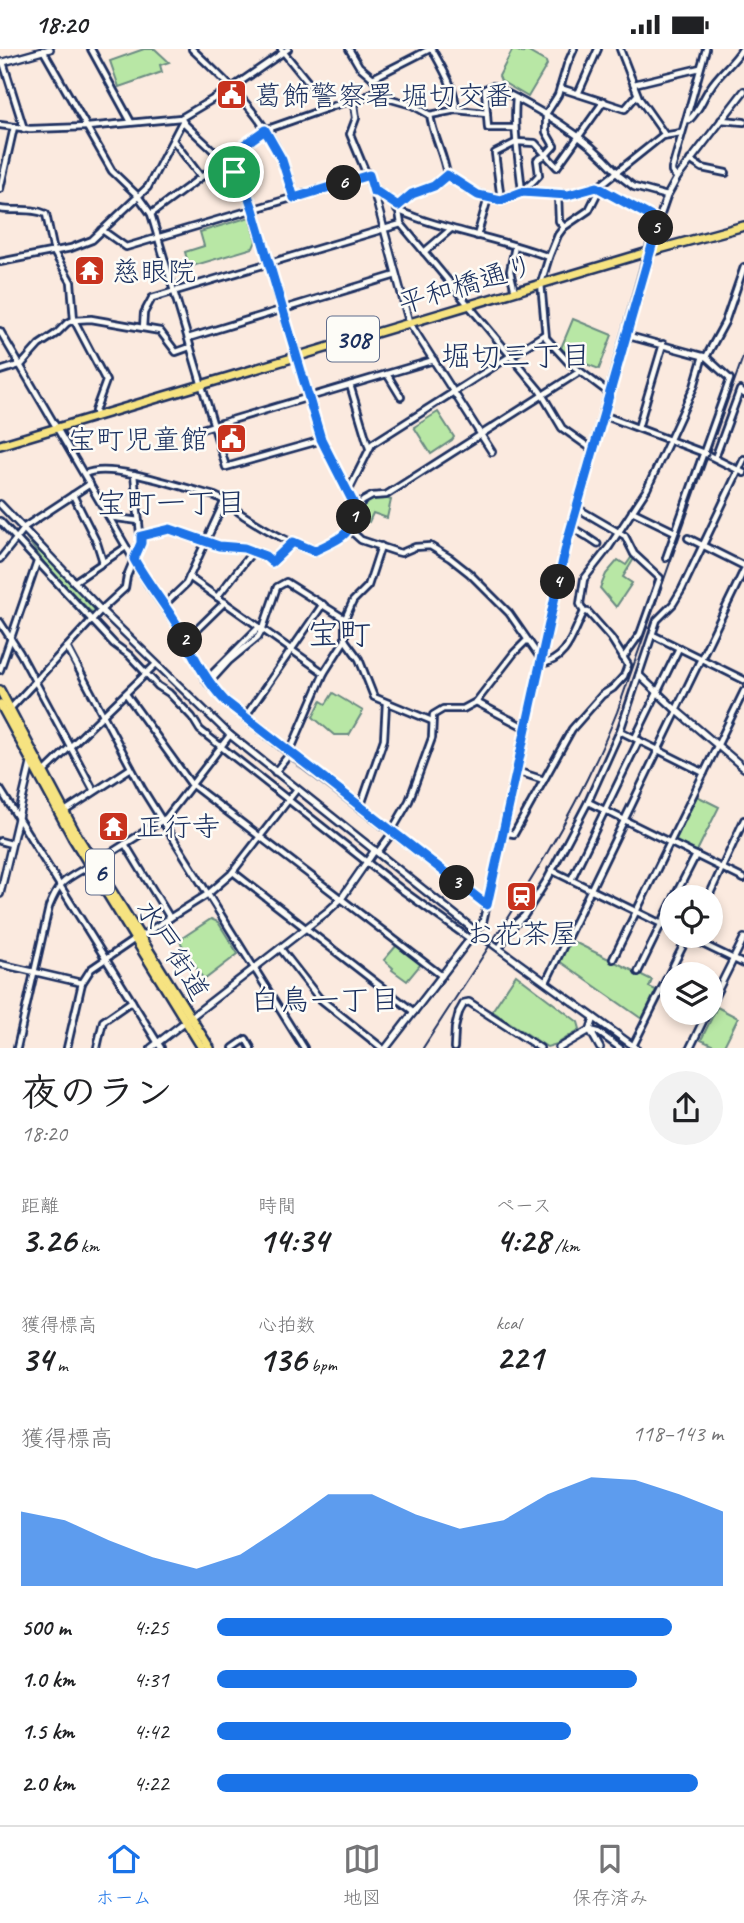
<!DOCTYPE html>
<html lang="ja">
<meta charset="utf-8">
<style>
body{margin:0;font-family:Caveat,"Klee One",sans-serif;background:#f2f2f2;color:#202124;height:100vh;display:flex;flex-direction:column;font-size:26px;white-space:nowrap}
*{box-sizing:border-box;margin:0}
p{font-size:23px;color:#757577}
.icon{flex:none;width:38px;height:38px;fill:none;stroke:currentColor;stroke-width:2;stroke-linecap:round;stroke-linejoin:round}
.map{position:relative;height:999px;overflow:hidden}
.panel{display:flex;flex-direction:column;background:#fff;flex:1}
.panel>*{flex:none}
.buttons{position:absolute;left:660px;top:836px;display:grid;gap:14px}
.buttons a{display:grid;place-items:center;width:63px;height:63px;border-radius:50%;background:#fff;box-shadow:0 4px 10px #0003;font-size:35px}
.pin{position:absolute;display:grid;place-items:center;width:60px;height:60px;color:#fff;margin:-30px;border:4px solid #fff;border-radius:50%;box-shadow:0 2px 7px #0007}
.km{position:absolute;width:35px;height:35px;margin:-18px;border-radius:50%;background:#222;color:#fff;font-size:19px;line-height:35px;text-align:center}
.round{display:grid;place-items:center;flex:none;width:74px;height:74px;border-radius:37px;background:#f2f2f2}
.summary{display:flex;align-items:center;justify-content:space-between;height:119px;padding:0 21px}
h1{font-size:38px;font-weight:700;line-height:52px}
.figures{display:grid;grid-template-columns:repeat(3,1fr);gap:10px;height:119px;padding:7px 21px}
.figures div{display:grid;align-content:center}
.figures b{font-size:35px;font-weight:700}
.figures small{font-size:19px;font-weight:400}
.figures p{font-size:19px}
.chart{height:196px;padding:14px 21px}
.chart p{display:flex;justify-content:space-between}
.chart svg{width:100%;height:126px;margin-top:7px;fill:#1a73e8;opacity:.7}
ul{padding:0 21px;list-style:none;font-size:23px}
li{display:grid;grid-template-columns:112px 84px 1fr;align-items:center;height:52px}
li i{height:18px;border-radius:9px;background:#1a73e8}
.status{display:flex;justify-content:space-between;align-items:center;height:49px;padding:0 35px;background:#fff;direction:ltr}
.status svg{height:19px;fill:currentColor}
.menu{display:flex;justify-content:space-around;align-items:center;height:98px;border-top:2px solid #e0e0e0;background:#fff;font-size:19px;color:#757577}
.menu a{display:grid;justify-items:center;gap:4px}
.menu .selected{color:#1a73e8}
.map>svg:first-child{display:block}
</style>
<div class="status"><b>18:20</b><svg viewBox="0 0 49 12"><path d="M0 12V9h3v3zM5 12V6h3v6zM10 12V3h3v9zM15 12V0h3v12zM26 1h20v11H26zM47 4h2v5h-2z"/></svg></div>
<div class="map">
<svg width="744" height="999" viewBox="0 0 744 999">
<rect width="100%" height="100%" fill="#fbeadf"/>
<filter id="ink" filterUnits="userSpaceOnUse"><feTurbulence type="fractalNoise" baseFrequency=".0143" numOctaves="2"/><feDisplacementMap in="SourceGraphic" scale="14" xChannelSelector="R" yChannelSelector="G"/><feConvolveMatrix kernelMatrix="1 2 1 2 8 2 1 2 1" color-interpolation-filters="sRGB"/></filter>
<g filter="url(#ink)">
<g fill="#b8e7a5" stroke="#6a8b82" stroke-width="2">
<polygon points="144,0 155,0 169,13 160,16 162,23 119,38 110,12"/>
<polygon points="513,0 523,4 525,1 546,13 547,16 528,48 501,32 499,27"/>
<polygon points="250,168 256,192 253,199 189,218 185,203 204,197 200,183"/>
<polygon points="573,270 612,286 599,320 573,310 561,299"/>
<polygon points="438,363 454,388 452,391 431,405 414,378"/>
<path d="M385,449L391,451L387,469L373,464L369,473L357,469C361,454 370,450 385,449Z"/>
<polygon points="26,488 94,558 95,564 90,562 47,518"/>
<polygon points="633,506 635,508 623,528 632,534 616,558 600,539 606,525 618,511 626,516"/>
<polygon points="333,644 363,662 349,686 334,686 313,668 321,652 326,655"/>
<polygon points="697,747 719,758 696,804 676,793 675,790"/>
<polygon points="211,870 218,873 238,905 204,931 179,891"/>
<polygon points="570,891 652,931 649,938 656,941 642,970 559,912"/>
<polygon points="397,896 421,915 407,932 392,921 393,919 384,911"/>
<polygon points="516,926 578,973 580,980 557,995 547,998 492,962"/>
<polygon points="717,958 738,969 723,999 718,999 701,991"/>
</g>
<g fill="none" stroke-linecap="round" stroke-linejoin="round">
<defs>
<polyline id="pedestrian" points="586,487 598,495"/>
<g id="minor">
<polyline points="91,0 131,73"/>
<path d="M192,0C226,32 264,67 282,111C287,123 290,136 294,148"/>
<polyline points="281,0 328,58"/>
<polyline points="349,0 359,17 373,29 430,0"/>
<path d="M432,0C442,19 456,40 456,61"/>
<polyline points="620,0 639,49 665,86"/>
<polyline points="43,1 112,122 138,147 151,165 226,418 322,391"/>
<polyline points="3,13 24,80"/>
<path d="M373,29L384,48L412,56L430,66C433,87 444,105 447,126C482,151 507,163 539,126L537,111L546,106L554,97L546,83V65L558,46L567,16L574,0"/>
<polyline points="634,35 700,19"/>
<polyline points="560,39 625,60 637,46"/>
<polyline points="578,45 598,0"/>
<path d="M516,49C513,81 519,111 522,143"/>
<polyline points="354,55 356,69 350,85 374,143 377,143 398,157 401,175 540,342 562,379 593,401"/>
<polyline points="430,66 456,61 487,64"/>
<path d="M181,69L185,75C214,103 239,120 253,160L321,390L348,443"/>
<path d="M686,71H689C700,61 702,50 710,39C719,24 733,15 742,0"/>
<polyline points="721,71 744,73"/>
<polyline points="0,76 30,80 87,78 181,69 233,38 288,0"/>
<path d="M514,79H488L485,40L493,37C538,60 583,84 617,123"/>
<polyline points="173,91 201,128"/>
<polyline points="690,111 702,119 726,124"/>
<polyline points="616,124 634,138 667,147"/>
<polyline points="677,129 672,123 672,120 706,0"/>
<polyline points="0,140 14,78"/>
<polyline points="523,143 558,145 559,172 564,178"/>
<polyline points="558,145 568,146 597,138 658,172"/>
<polyline points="501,151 495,104 517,93 535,94 557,118 604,52"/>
<polyline points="398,157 412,145 434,137 447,126"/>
<path d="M0,160C16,163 31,158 46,165L54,203L71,233L74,271L106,332L95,362L96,367"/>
<path d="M397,161C445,182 500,189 549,208L541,234L546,289L568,313L609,344"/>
<polyline points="151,165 265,81 342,54 349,53 354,55 378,40"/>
<polyline points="102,181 126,198 369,126"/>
<polyline points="477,187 488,149"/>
<polyline points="424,203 451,180"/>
<polyline points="549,208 558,186 564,178 589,161 602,135 662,87 681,84"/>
<polyline points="0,213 71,199 92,191 148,138 182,73"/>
<polyline points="515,243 510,222 515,197"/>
<polyline points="143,279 144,264 152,249 401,175"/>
<polyline points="0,282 148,535 178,578 208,634 235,660 305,717 487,856"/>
<polyline points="625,286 706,308 730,330 666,509"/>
<polyline points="188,289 396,226"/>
<polyline points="706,308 725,273 744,218"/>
<polyline points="0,322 22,315 39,296 57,284 67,274 74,271 91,270 160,282 176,303 190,298"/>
<polyline points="387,325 401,348"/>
<polyline points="350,336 369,399"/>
<polyline points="603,366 704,404 744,424"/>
<polyline points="638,379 663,295"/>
<polyline points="188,384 434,311"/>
<polyline points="715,409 740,341 744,345"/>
<path d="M85,425C110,412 187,440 215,447C227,452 233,459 243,466C263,479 292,496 314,502L333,494L350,481L356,459L363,452L372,447L386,446L579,323"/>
<polyline points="73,446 97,494 103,513"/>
<polyline points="356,459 348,443 372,395 545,285"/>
<polyline points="577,459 625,487 634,505 660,529 640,585 623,609"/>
<polyline points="632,462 675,483"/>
<polyline points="109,468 139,472"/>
<polyline points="0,472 114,595 129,606 158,637 169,644 192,668 200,681 402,841 470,890"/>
<polyline points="571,478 586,487"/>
<polyline points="23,479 90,435"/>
<polyline points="350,481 361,491 397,503 401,504 415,498 430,497 450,509 469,524 509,564 541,610"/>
<polyline points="141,487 170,480 219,497 244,499 265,507 272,513 293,493"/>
<polyline points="688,489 744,517"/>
<polyline points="381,497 368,537 353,552 345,570 345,591 359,610 374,648 432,672"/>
<polyline points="0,510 24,480"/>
<polyline points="189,528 324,624"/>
<polyline points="74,533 126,498"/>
<polyline points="217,548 253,502"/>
<polyline points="164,556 186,535 225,451"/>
<polyline points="584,563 580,555 584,530 609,498 647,440 694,338 703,307"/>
<polyline points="0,573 20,604 94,742"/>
<polyline points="653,586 744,631"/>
<polyline points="185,592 225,553"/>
<polyline points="67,598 143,741 304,999"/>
<polyline points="0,621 37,513"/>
<polyline points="206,631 259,578"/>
<polyline points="209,634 229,612 258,588 263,579 277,538 286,533 345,570"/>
<polyline points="126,645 191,735 442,927"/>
<polyline points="476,653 526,679"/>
<polyline points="10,660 101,561 125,539 127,527 141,494 134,425"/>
<polyline points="676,661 744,521"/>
<polyline points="245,668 323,555"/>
<polyline points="620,682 704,724"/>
<polyline points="635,689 679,599"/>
<polyline points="516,722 544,731"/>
<polyline points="44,723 156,615"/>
<polyline points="275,723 288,707 324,624 345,591"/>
<polyline points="0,740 161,999"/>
<polyline points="588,753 744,830"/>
<polyline points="360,759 384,690 386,654"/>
<polyline points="65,762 131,719"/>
<polyline points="391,783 409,752 432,689 433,666 443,660 463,660 476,653 514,604 527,591"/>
<path d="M503,783L514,785L572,680L602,646L613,639L624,627L628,616L611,589L588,563H584C573,583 568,612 540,615"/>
<polyline points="0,792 11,795"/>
<polyline points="125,795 170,869"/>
<polyline points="378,803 392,784"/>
<polyline points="95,814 166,769 230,686"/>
<polyline points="551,821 672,880"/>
<polyline points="233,823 414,963"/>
<polyline points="571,831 639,691"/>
<polyline points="674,849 696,806"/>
<polyline points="708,849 744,771"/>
<polyline points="141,887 208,845 231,825 297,740"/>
<polyline points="688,888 744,915"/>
<polyline points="280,899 319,949 382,999"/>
<polyline points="499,899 514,876 524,867 547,831 588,753 620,682 657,571 673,555 682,540 744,410"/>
<polyline points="613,910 744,642"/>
<polyline points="0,915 82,934 67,999"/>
<polyline points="638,923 672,853"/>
<polyline points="546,933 677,662"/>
<polyline points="82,934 91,920 135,890"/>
<polyline points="590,981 598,983 620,999"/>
<polyline points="633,997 688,887"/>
<path d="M17,999L49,858C60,831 65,831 89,817"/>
<polyline points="97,999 103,972 132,952"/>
<polyline points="233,999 246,990 251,999"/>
<polyline points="454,999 455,979 459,963"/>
</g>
<g id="tertiary">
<polyline points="0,14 50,0"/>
<polyline points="374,143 409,273 492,403"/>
<polyline points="0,455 101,561 230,686 483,888 636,999"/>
<polyline points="639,626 676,661 744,719"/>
<polyline points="0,845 31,714"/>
<polyline points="710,957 744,889"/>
<polyline points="459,963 464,954 469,953 540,999"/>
<polyline points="594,969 590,981 600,999"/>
<polyline points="151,999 328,862 341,850 375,801"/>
<polyline points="386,999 483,873 567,493 650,196 667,147 677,129 744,42"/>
<polyline points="559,999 590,981"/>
<polyline points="690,999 707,964"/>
</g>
<polyline id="primary" points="0,396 648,203 744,177"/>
<g id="trunk">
<polyline points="0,641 77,786 210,999"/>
<polyline points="0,655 72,788 202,999"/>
</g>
</defs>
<use href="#pedestrian" stroke="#1b2f5e" stroke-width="9"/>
<use href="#minor" stroke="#1b2f5e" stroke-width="10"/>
<use href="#tertiary" stroke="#1b2f5e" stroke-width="10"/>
<use href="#primary" stroke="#1b2f5e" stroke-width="12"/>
<use href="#trunk" stroke="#1b2f5e" stroke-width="12"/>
<use href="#pedestrian" stroke="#fdfcf7" stroke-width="3.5"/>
<use href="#minor" stroke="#fdfcf7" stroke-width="4.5"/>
<use href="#tertiary" stroke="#fdfcf7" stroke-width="5"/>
<use href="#primary" stroke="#f6e381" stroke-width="7"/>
<use href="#trunk" stroke="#f6e381" stroke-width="7"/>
<path stroke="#1b2f5e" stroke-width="2" d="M423,999C493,890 569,784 617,663L744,305"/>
</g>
</g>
<g fill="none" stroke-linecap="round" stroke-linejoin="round" filter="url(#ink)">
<defs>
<path id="route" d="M265,81L282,111L294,149L369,126L374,143H377L398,157L412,145L434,137L447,126L478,146L501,151L522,143L568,146L597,138L659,172L567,493L487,856L225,652C204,630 193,605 179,579C165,555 147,534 134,510L141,494V487L170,480L219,497L244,499L265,507L272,513L293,493L314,502C340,489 350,489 356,459L321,390L253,160L244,136L223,111Z"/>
</defs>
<use href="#route" stroke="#fff" stroke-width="14"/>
<use href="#route" stroke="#1a73e8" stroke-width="9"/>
</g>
<defs>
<symbol id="civic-square" viewBox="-11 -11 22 22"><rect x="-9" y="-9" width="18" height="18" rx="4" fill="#c8321e" stroke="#fdfcf7"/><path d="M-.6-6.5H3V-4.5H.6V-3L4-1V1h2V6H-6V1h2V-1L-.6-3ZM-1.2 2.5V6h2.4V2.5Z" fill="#fff"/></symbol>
<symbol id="temple-square" viewBox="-11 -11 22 22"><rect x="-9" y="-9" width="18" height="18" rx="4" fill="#c8321e" stroke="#fdfcf7"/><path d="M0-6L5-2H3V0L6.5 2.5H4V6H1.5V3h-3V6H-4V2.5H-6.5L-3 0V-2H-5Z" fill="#fff"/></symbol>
<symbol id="station-square" viewBox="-11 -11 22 22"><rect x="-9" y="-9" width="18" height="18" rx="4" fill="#c8321e" stroke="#fdfcf7"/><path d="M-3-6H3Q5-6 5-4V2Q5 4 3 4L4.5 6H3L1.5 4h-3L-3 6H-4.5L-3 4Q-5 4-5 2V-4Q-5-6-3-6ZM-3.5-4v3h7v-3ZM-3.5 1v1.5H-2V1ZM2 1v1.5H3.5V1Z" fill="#fff"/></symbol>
</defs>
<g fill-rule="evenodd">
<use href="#civic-square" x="214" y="28" width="35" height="35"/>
<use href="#temple-square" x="72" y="204" width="35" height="35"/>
<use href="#civic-square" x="214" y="372" width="35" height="35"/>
<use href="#temple-square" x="96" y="760" width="35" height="35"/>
<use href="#station-square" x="504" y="830" width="35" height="35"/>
</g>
<g text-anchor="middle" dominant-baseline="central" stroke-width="5" stroke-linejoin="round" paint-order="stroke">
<g fill="#fdfcf7" stroke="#5f6c8c" stroke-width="2">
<rect x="327" y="267.5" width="52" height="45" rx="5"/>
<rect x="86" y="800.5" width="28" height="45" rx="5"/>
</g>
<g font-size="26" font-weight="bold" fill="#1b2f5e">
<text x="353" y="290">308</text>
<text x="100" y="823">6</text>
</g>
<g font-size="28" fill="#1b2f5e" stroke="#fdfcf7" text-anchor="start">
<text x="254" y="46">葛飾警察署 堀切交番</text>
<text x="112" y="222">慈眼院</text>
<text x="208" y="390" text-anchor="end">宝町児童館</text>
<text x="136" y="777">正行寺</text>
<text x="522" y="884" text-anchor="middle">お花茶屋</text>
</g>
<g font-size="28" fill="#1b2f5e" stroke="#fdfcf7">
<text transform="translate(466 235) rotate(-17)">平和橋通り</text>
<text transform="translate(173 901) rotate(58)">水戸街道</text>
</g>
<g font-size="30" fill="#1b2f5e" stroke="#fdfcf7">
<text x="516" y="307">堀切三丁目</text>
<text x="171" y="454">宝町一丁目</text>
<text x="325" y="951">白鳥一丁目</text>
</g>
<g font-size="32" fill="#1b2f5e" stroke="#fdfcf7">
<text x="339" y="584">宝町</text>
</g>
</g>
</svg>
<div class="buttons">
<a><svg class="icon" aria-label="locate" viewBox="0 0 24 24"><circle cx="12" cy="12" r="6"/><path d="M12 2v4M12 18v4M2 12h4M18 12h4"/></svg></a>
<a><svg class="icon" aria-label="layers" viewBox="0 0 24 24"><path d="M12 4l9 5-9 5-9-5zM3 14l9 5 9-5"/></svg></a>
</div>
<div class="pin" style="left:234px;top:123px;background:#1e9e55"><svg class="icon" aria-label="arrive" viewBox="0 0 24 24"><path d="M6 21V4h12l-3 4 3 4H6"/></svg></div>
<b class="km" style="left:354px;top:468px">1</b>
<b class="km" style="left:185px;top:591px">2</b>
<b class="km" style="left:457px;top:834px">3</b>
<b class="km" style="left:558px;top:533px">4</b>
<b class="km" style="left:656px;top:179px">5</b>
<b class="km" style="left:344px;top:134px">6</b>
</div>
<section class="panel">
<div class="summary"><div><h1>夜のラン</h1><p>18:20</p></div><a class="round"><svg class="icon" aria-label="share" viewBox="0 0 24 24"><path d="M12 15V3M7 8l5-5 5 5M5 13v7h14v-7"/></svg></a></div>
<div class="figures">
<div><p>距離</p><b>3.26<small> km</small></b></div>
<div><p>時間</p><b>14:34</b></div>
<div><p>ペース</p><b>4:28<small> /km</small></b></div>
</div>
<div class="figures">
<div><p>獲得標高</p><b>34<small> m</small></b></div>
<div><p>心拍数</p><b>136<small> bpm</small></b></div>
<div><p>kcal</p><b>221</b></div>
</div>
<div class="chart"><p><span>獲得標高</span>118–143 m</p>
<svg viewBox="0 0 160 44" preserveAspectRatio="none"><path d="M0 44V18L10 21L20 28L30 34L40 38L50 33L60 23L70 12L80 12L90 19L100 24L110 21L120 12L130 6L140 7L150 12L160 18V44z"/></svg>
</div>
<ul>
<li><b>500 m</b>4:25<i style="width:90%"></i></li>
<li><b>1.0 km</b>4:31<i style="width:83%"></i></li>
<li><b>1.5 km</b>4:42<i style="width:70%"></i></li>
<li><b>2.0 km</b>4:22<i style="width:95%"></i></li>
</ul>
</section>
<nav class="menu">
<a class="selected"><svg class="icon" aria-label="home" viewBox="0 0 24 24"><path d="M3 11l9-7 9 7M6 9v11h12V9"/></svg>ホーム</a>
<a><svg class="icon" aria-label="map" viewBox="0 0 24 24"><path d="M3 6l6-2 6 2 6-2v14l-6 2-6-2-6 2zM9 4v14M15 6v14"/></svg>地図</a>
<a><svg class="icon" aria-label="saved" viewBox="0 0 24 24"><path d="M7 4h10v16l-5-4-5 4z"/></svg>保存済み</a>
</nav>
